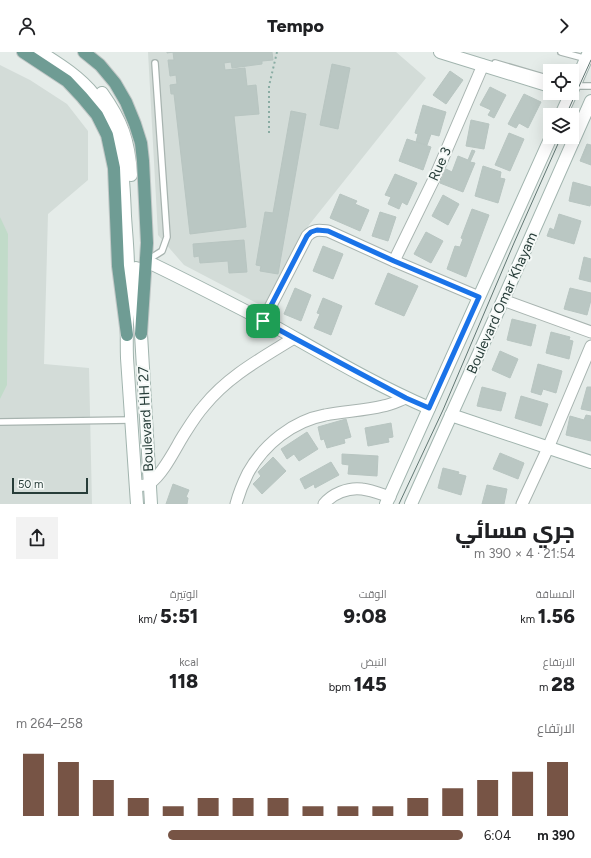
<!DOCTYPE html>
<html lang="ar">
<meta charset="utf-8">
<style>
body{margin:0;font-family:Figtree,Cairo,sans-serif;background:#f2f2f2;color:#202124;direction:rtl;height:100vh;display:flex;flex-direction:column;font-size:15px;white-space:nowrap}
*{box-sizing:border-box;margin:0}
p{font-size:13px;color:#757577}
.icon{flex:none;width:22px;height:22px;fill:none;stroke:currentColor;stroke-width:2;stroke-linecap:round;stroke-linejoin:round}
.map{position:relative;height:452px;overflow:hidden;direction:ltr}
.panel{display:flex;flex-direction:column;background:#fff;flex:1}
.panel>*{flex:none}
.buttons{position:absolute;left:543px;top:12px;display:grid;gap:8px}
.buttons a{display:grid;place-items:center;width:36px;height:36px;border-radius:0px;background:#fff;box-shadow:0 4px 16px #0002;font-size:20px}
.scale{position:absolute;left:12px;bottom:10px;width:76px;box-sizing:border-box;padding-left:4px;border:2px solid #263c38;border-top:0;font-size:11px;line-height:14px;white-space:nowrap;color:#263c38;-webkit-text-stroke:3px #f5f9f7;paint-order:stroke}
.pin{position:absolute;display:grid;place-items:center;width:34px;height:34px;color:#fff;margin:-17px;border-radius:8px;box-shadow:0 2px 6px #0006}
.round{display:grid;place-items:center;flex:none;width:42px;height:42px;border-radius:0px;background:#f2f2f2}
.headline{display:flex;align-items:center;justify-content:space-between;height:68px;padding:0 16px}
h1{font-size:22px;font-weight:800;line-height:30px}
.metrics{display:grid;grid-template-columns:repeat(3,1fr);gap:6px;height:68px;padding:4px 16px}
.metrics div{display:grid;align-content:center}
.metrics b{font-size:20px;font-weight:800}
.metrics small{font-size:11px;font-weight:400}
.metrics p{font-size:11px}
.chart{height:112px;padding:8px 16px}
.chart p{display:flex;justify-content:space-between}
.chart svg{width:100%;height:72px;margin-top:4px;stroke:#775445;stroke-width:6}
ul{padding:0 16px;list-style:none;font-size:13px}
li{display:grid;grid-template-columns:64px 48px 1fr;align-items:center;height:30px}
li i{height:10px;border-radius:5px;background:#775445}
header{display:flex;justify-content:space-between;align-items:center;height:52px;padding:0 16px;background:#fff;font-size:18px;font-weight:800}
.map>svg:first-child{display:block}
</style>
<header><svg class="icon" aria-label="forward" viewBox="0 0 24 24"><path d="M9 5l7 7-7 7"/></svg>Tempo<svg class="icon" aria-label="person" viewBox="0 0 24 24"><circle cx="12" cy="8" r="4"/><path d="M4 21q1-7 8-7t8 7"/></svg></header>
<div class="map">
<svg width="591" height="452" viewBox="0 0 591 452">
<rect width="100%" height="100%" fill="#e5ece9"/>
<g fill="#d3dcd8">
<polygon points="148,0 396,0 426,26 309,173 264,255 184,213 158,183"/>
<polygon points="0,13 30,28 67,52 88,79 88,128 48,162 44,312 89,316 92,452 0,452"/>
</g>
<polygon fill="#c1dbc9" points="0,165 8,182 7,333 0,347"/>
<g fill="#bac7c3" stroke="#b8c5c1">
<polygon points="167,0 272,0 273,8 262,9 262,12 232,16 231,10 224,11 225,18 245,16 247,34 256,33 259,62 234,64 246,175 190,182 174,42 171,42 170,33 177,32 176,23 170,24 168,8 174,8 173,0 167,1"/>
<polygon points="332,12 350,16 338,77 320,73"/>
<polygon points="450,19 463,28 446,52 433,43"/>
<polygon points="490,35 506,43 494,66 488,63 491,58 480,53"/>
<polygon points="524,42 541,50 528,76 519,71 516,76 508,72"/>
<polygon points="423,53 446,60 439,84 431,82 427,93 416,90 418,82 415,81"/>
<polygon points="291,59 306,62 278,222 260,219 261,214 256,213 265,160 273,161"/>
<polygon points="471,68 489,72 484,97 466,94"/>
<polygon points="509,81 524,87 510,119 495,113"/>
<polygon points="407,87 431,95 423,118 399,109"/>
<polygon points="587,92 591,93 591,113 580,109"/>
<polygon points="472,98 475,99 470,110 475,111 463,140 440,131 446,117 452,120 458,104 468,108"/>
<polygon points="483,114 501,120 500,126 505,127 498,151 475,144"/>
<polygon points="395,122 417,131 407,153 402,150 399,157 388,152 391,145 385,143"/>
<polygon points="573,130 591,135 591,149 590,154 569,149"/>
<polygon points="340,142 357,149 355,152 369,158 360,179 330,166"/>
<polygon points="443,143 459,152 448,173 432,164"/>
<polygon points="472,157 489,163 466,225 447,217 455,194 460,195 463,187 461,186"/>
<polygon points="380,160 396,165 388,189 372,184"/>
<polygon points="559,162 581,169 574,192 547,184 550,176 554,178"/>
<polygon points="426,180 443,189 431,211 414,202"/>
<polygon points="244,188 247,220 229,221 228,209 200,211 199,204 194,205 193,192"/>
<polygon points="323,194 343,202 333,227 313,219"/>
<polygon points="584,205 591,207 591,230 579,227"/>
<polygon points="388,221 418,234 404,264 375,252"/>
<polygon points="295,236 311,243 301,269 284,262"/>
<polygon points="570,236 591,241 591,248 587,263 564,257"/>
<polygon points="323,246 342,254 331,283 314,276 320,262 317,261"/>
<polygon points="512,267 536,273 531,294 507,288"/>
<polygon points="551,280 570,285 569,288 573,289 569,307 546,301"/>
<polygon points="500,299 518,307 510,326 492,318"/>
<polygon points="538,312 562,319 556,341 543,337 541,343 531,340"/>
<polygon points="482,335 506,341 501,359 477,354"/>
<polygon points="587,335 591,335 591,359 581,357"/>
<polygon points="521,344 548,352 541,374 515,366"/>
<polygon points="586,363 591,364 591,389 566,383 570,364 584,368"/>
<polygon points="346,367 351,385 344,387 345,391 327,396 324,387 321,388 318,375"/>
<polygon points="391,371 393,385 388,386 389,390 368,394 365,376"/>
<polygon points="307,380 318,397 299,409 294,402 287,407 281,397"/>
<polygon points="500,401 524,411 518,427 493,417"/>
<polygon points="342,402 378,404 377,424 348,422 349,413 342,412"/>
<polygon points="273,405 286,419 262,442 253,432 261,424 258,420"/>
<polygon points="331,410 339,423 315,436 314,432 305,437 300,427"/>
<polygon points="443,416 459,420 458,422 466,424 461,443 438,436"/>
<polygon points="173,432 189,438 186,445 188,446 187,452 166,452"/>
<polygon points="487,433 507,437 504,452 482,452"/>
</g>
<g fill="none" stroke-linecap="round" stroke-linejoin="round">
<defs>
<g id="lane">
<polyline points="561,0 587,7"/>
<polyline points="495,11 550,27"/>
<polyline points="574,34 591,34"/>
<polyline points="146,209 162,199 167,185 155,11"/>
<polyline points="0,370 131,368"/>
</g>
<g id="street">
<polyline points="394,209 434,127 483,13"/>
<polyline points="503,248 591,280"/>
<path d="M263,269L307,184C314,177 318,178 328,179L394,209L479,245"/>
<path d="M136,434C140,433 147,434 150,431C163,422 175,397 183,384C190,373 196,363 204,354C228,324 262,306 294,286"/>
<path d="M236,452C239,441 243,431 248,421C264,392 293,369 325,363C344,359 364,359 383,354C391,353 398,349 406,346"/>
<path d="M324,452C332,442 348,435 362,437C371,438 381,442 390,445"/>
<polyline points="522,452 548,396 591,294"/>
</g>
<g id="secondary">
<path d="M40,0C59,12 80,25 94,43C123,81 123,119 125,164C126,181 128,198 128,216C128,246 126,276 127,306L137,452"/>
<polyline points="440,0 550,34"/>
<polyline points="572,39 589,0"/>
<path d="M102,41C122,69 129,89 131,123"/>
<polyline points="561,63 571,41"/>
<path d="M146,209C186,228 224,248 263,268C317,298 371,331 429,356"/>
<polyline points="136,216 137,243 141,282 151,452"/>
<polyline points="451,363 591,410"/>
<polyline points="386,452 551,85"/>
<polyline points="411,452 503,248 591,49"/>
</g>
<g id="primary">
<polyline points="23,0 67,29 82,45 97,63 107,83 114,116 118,214 127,283"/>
<polyline points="84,0 100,13 115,31 126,50 135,72 141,91 143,109 147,191 141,282"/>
</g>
</defs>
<use href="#lane" stroke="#a8b4b0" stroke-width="8"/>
<use href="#street" stroke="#a8b4b0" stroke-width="13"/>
<use href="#secondary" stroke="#a1b4ae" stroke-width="14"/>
<use href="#primary" stroke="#c2c8c7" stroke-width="14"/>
<polyline stroke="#89aca3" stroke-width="2" stroke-dasharray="2 3" stroke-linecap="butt" points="269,81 269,34 277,0"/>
<use href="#lane" stroke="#fff" stroke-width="5.5"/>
<use href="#street" stroke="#fff" stroke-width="11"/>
<use href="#secondary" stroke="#fff" stroke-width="12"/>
<use href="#primary" stroke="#6f9c94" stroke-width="12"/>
<g stroke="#617773" stroke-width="1">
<polyline points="566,63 591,8"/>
<polyline points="399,452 443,358 514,191 561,85"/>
</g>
</g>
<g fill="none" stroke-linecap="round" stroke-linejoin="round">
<defs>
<polygon id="route" points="317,178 328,179 394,209 479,245 429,356 406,346 294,286 263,269 307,184 311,180"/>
</defs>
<use href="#route" stroke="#fff" stroke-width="8"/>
<use href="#route" stroke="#1a73e8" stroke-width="5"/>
</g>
<g text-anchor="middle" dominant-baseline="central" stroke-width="4" stroke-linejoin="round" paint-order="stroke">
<g font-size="14" fill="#263c38" stroke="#f5f9f7">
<text transform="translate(440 112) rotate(-66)">Rue 3</text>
<text transform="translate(502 251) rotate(-66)">Boulevard Omar Khayam</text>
<text transform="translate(146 367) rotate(-93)">Boulevard HH 27</text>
</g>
</g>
</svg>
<div class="buttons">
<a><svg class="icon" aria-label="locate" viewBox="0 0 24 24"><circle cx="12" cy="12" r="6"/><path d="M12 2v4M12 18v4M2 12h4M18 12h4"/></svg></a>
<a><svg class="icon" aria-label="layers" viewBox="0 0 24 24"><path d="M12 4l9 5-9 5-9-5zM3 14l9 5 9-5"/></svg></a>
</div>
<div class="scale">50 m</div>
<div class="pin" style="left:263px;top:269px;background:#1e9e55"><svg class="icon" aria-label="arrive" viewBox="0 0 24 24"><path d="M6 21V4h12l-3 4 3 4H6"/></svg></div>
</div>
<section class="panel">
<div class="headline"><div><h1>جري مسائي</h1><p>21:54 · 4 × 390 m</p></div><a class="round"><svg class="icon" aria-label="share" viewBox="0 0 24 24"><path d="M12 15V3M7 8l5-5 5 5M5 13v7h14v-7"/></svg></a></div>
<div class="metrics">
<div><p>المسافة</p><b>1.56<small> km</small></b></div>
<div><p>الوقت</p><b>9:08</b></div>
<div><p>الوتيرة</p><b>5:51<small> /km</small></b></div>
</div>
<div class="metrics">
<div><p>الارتفاع</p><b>28<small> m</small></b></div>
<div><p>النبض</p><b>145<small> bpm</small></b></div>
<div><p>kcal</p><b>118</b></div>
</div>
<div class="chart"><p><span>الارتفاع</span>258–264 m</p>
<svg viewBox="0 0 160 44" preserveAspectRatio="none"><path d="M5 44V6M15 44V11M25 44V22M35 44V33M45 44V38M55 44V33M65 44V33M75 44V33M85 44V38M95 44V38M105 44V38M115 44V33M125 44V27M135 44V22M145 44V17M155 44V11"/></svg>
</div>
<ul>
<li><b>390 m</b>6:04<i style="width:66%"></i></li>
</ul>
</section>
